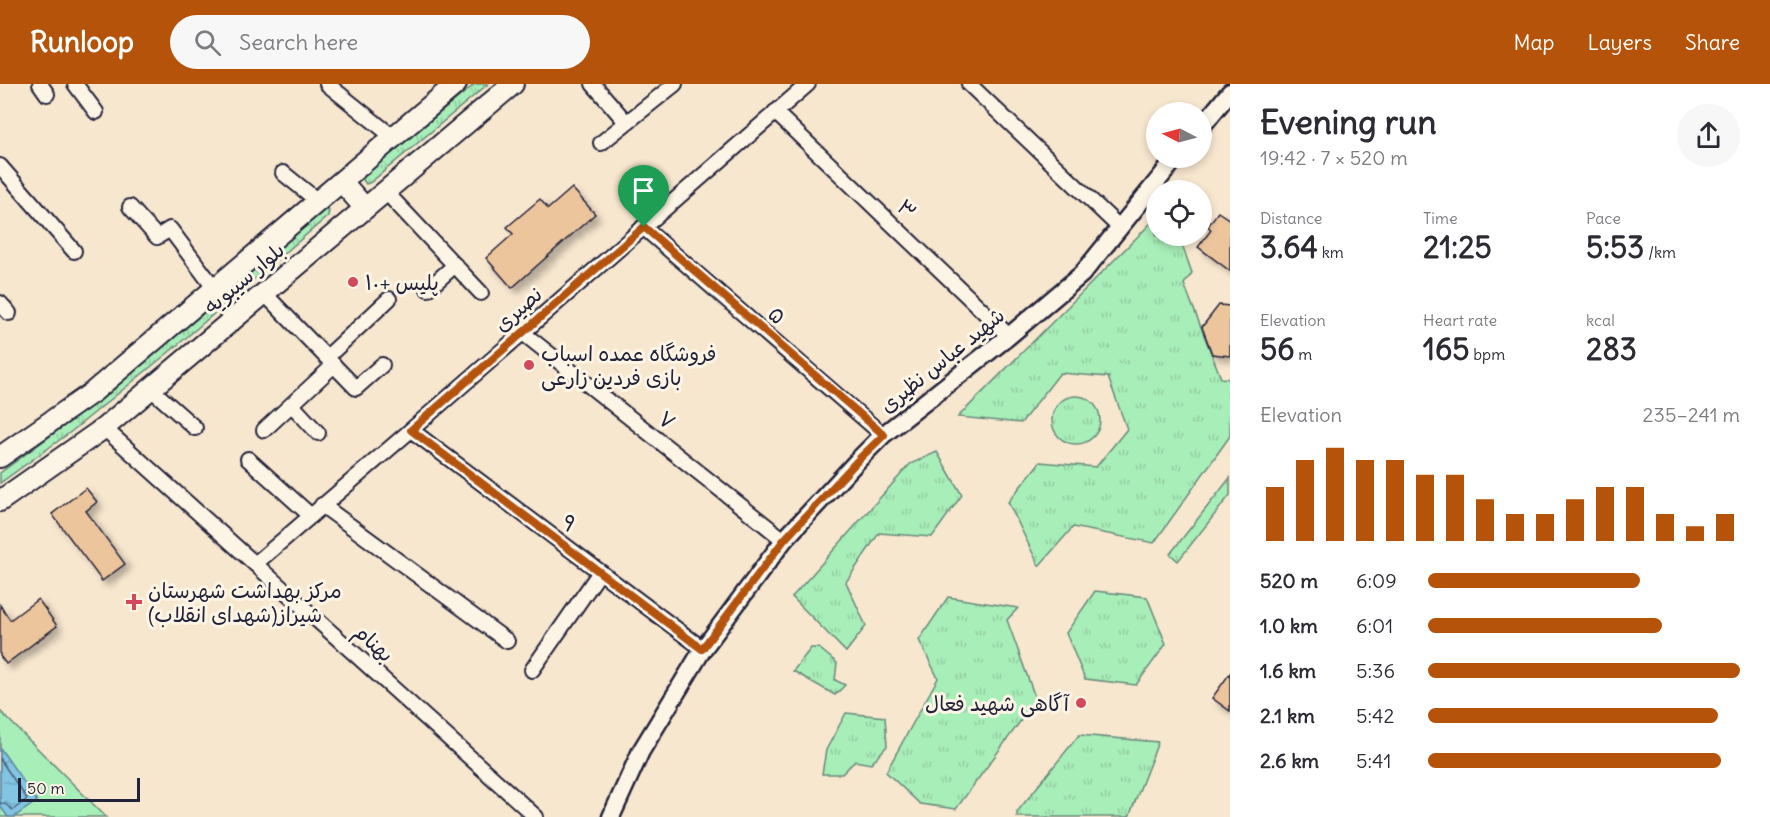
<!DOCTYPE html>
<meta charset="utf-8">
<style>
body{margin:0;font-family:Delius,"Playpen Sans Arabic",sans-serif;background:#f7f7f7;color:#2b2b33;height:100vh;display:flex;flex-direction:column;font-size:22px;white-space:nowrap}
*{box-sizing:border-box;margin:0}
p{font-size:20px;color:#7c7c81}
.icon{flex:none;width:33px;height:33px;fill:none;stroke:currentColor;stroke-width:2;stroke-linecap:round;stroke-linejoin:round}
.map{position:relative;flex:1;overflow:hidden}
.panel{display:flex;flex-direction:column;background:#fff;width:540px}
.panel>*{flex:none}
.needle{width:39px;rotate:276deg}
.buttons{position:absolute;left:1146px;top:18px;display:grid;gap:12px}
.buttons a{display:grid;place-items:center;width:66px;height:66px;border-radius:50%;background:#fff;box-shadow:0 3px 9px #0003;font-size:30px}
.scale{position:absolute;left:18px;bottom:15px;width:122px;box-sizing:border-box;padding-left:6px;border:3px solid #22223b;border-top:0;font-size:16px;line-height:21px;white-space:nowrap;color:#22223b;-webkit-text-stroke:4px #fcf5e5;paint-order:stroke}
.pin{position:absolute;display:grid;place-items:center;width:51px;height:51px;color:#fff;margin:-62px -26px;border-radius:50% 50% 50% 0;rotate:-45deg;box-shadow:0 0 6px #0007}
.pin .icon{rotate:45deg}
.round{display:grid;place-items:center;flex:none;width:63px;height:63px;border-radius:32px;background:#f7f7f7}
.overview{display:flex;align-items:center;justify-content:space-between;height:102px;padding:0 30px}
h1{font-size:33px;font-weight:700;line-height:45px}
.stats{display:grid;grid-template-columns:repeat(3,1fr);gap:9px;height:102px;padding:6px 30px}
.stats div{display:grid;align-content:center}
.stats b{font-size:30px;font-weight:700}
.stats small{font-size:16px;font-weight:400}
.stats p{font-size:16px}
.chart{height:168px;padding:12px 30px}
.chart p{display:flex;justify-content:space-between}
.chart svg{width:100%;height:108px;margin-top:6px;stroke:#b45309;stroke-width:6}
ul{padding:0 30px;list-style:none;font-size:20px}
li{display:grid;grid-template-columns:96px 72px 1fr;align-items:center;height:45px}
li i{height:15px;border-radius:8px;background:#b45309}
header{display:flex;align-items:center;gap:36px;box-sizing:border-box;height:84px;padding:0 30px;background:#b45309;color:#fff}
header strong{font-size:28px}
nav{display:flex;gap:33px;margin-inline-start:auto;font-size:21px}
.search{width:420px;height:54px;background:#f7f7f7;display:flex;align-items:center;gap:15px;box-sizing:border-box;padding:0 21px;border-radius:33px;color:#7c7c81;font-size:22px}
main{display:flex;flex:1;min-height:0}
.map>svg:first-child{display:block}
</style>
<header>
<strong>Runloop</strong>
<div class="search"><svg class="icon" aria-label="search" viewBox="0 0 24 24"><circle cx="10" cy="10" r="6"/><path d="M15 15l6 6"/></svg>Search here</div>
<nav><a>Map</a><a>Layers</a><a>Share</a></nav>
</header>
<main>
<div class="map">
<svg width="1230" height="733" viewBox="0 0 1230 733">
<defs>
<pattern id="grass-tufts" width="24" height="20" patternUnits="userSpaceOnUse" patternTransform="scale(1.5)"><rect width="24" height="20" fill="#a8eeb9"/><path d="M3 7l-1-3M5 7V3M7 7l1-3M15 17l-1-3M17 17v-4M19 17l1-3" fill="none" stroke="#90cca0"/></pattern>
<pattern id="water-ripples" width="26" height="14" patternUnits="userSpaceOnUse" patternTransform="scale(1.5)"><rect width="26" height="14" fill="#82c5e3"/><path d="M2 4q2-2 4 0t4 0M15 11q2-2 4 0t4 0" fill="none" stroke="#70a9c4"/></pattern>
<filter id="shadow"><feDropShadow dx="5.5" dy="5.5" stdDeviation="3" flood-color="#0004"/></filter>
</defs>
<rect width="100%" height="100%" fill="#f8e7cf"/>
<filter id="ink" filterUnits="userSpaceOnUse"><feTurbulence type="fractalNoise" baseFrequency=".0167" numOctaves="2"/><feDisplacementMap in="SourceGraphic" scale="12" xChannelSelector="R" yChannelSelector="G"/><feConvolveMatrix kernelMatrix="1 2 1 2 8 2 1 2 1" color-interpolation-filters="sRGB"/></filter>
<g filter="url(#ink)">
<g fill="url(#grass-tufts)" stroke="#65887a" stroke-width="1.5">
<polygon points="475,0 488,0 371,98 366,100 363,96 365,91"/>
<polygon points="325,126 329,127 328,132 174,264 72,347 0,399 0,389 90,323"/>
<polygon points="1156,134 1156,152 1179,152 1192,189 1184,200 1221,294 1230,295 1230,352 1154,459 1073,443 1039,482 1008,418 1040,378 1096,383 1127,345 1108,293 1060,289 1021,339 958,333"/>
<circle cx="1076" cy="336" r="24"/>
<polygon points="937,368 962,411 932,453 879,449 846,498 866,542 846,568 792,513 910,380"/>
<polygon points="1230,394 1230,411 1178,477 1170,470"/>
<polygon points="1095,507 1147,513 1166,560 1136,601 1085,595 1066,549"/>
<polygon points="948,513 1018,524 1007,536 1036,616 956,725 920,720 886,688 938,594 919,556"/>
<polygon points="811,564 819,564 837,579 835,596 845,601 835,611 793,587"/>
<polygon points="846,629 885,633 887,662 871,680 855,677 842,690 822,690 826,666"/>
<polygon points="1079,651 1158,658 1129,733 1017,733 1017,728"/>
</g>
<polygon fill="#a8eeb9" stroke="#65887a" stroke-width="1.5" points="0,627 106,733 0,733"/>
<polygon fill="url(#water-ripples)" stroke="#5c84a0" stroke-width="1.5" points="0,664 37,717 14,733 8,733 0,722"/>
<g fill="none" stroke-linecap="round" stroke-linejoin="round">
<polyline stroke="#48637e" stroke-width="1.5" points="0,675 27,715 13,726 5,720 0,719"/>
</g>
<g fill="#edc59d" stroke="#22223b" stroke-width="1.5" filter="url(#shadow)">
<polygon points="572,104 595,130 512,204 486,174 513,150 507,143 540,115 548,125"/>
<polygon points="1218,128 1230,136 1230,187 1198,163 1211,146 1208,142"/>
<polygon points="1219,221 1230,222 1230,272 1212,270 1202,243"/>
<polygon points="86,404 97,418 86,427 125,480 102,497 52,430"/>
<polygon points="38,515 57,542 6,580 0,572 0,521 10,536"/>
<polygon points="1230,589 1230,627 1212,614"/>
</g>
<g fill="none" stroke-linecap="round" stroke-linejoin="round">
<defs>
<g id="minor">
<polyline points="40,0 47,10"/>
<polyline points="75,0 96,28"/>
<polyline points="327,0 393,53"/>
<polyline points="593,0 626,38"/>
<polyline points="969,0 1119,143"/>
<polyline points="775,28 1009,252"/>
<polyline points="601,59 675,0"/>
<polyline points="0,82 74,167"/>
<polyline points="283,89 319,118"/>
<polyline points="385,107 481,209"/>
<polyline points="130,123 157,153 170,145 215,205"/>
<polyline points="643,143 883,351"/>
<polyline points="428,205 455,181"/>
<polyline points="264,209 356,304 382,281"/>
<polyline points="0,219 9,229"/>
<polyline points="523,249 784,456"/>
<polyline points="327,273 389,215"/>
<polyline points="151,305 195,344"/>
<polyline points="292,321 318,349"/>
<polyline points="104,344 536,733"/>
<polyline points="264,346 334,281"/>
<polyline points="411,346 703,565"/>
<polyline points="248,375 311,432"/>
<polyline points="322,421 507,557"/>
<polyline points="255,480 411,346 808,0"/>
<polyline points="532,586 600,488"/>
</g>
<g id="tertiary">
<polyline points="1202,42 1230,8"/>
<polyline points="611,733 641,667 703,565 784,456 860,374 883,351 1009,252 1082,190 1176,74"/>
</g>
<g id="secondary">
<polyline points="342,98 365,124"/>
<polyline points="0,373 93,308 456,0"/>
<polyline points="0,417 104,344 513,0"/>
</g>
</defs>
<use href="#minor" stroke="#22223b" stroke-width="18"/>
<use href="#tertiary" stroke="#22223b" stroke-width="21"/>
<use href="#secondary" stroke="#22223b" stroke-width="24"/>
<use href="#minor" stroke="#fcf5e5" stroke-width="14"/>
<use href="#tertiary" stroke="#fcf5e5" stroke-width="16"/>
<use href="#secondary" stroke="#fcf5e5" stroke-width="20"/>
</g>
</g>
<g fill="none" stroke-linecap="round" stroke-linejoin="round" filter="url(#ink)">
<defs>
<polygon id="route" points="644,143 884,351 860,374 784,456 702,565 411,346"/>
</defs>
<use href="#route" stroke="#fff" stroke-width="12"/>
<use href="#route" stroke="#b45309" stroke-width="8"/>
</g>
<g fill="#d1495b" stroke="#fcf5e5" stroke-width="2">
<circle cx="353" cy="198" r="6"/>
<circle cx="529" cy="281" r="6"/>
<path d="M131 509h6v6h6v6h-6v6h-6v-6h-6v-6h6z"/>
<circle cx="1081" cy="619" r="6"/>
</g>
<g text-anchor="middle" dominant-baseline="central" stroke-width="6" stroke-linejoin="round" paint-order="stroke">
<g font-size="21" fill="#22223b" stroke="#fcf5e5">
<text transform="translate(907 125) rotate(44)">۳</text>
<text transform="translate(244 194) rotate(-40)">بلوار سیبویه</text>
<text transform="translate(518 225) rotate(-41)">نصیری</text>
<text transform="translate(777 231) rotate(41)">۵</text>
<text transform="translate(942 276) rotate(-39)">شهید عباس نظیری</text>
<text transform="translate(667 336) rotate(38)">۷</text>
<text transform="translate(569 439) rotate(37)">۹</text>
<text transform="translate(374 559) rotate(42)">بهنام</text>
</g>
<g font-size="21" fill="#22223b" stroke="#fcf5e5" text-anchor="start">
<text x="365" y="198">پلیس +۱۰</text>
<text x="541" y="269">فروشگاه عمده اسباب<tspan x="541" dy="24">بازی فردین زارعی</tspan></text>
<text x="148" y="506">مرکز بهداشت شهرستان<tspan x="148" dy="24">شیراز(شهدای انقلاب)</tspan></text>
<text x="1069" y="619" text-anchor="end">آگاهی شهید فعال</text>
</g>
</g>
</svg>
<div class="buttons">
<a><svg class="needle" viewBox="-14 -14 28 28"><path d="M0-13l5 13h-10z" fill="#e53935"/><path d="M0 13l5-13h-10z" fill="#7c7c81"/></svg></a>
<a><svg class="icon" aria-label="locate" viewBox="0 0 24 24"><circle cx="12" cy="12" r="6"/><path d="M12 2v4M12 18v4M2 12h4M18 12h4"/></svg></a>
</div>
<div class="scale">50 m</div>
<div class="pin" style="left:644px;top:143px;background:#1e9e55"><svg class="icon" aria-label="arrive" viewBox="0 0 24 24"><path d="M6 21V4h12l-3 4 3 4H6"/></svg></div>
</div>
<section class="panel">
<div class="overview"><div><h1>Evening run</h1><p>19:42 · 7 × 520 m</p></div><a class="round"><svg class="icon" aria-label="share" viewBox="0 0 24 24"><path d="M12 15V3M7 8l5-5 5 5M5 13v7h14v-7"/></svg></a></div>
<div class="stats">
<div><p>Distance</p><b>3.64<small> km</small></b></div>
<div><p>Time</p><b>21:25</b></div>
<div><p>Pace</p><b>5:53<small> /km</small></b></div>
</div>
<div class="stats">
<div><p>Elevation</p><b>56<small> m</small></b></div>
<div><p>Heart rate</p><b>165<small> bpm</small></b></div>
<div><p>kcal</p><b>283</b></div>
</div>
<div class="chart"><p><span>Elevation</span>235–241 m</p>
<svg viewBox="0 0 160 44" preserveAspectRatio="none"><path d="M5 44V22M15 44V11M25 44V6M35 44V11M45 44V11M55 44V17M65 44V17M75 44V27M85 44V33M95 44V33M105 44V27M115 44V22M125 44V22M135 44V33M145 44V38M155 44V33"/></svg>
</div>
<ul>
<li><b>520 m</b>6:09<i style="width:68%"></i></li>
<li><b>1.0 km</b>6:01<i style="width:75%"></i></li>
<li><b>1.6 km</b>5:36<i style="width:100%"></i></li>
<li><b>2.1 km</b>5:42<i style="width:93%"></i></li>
<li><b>2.6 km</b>5:41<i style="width:94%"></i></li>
</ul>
</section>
</main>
